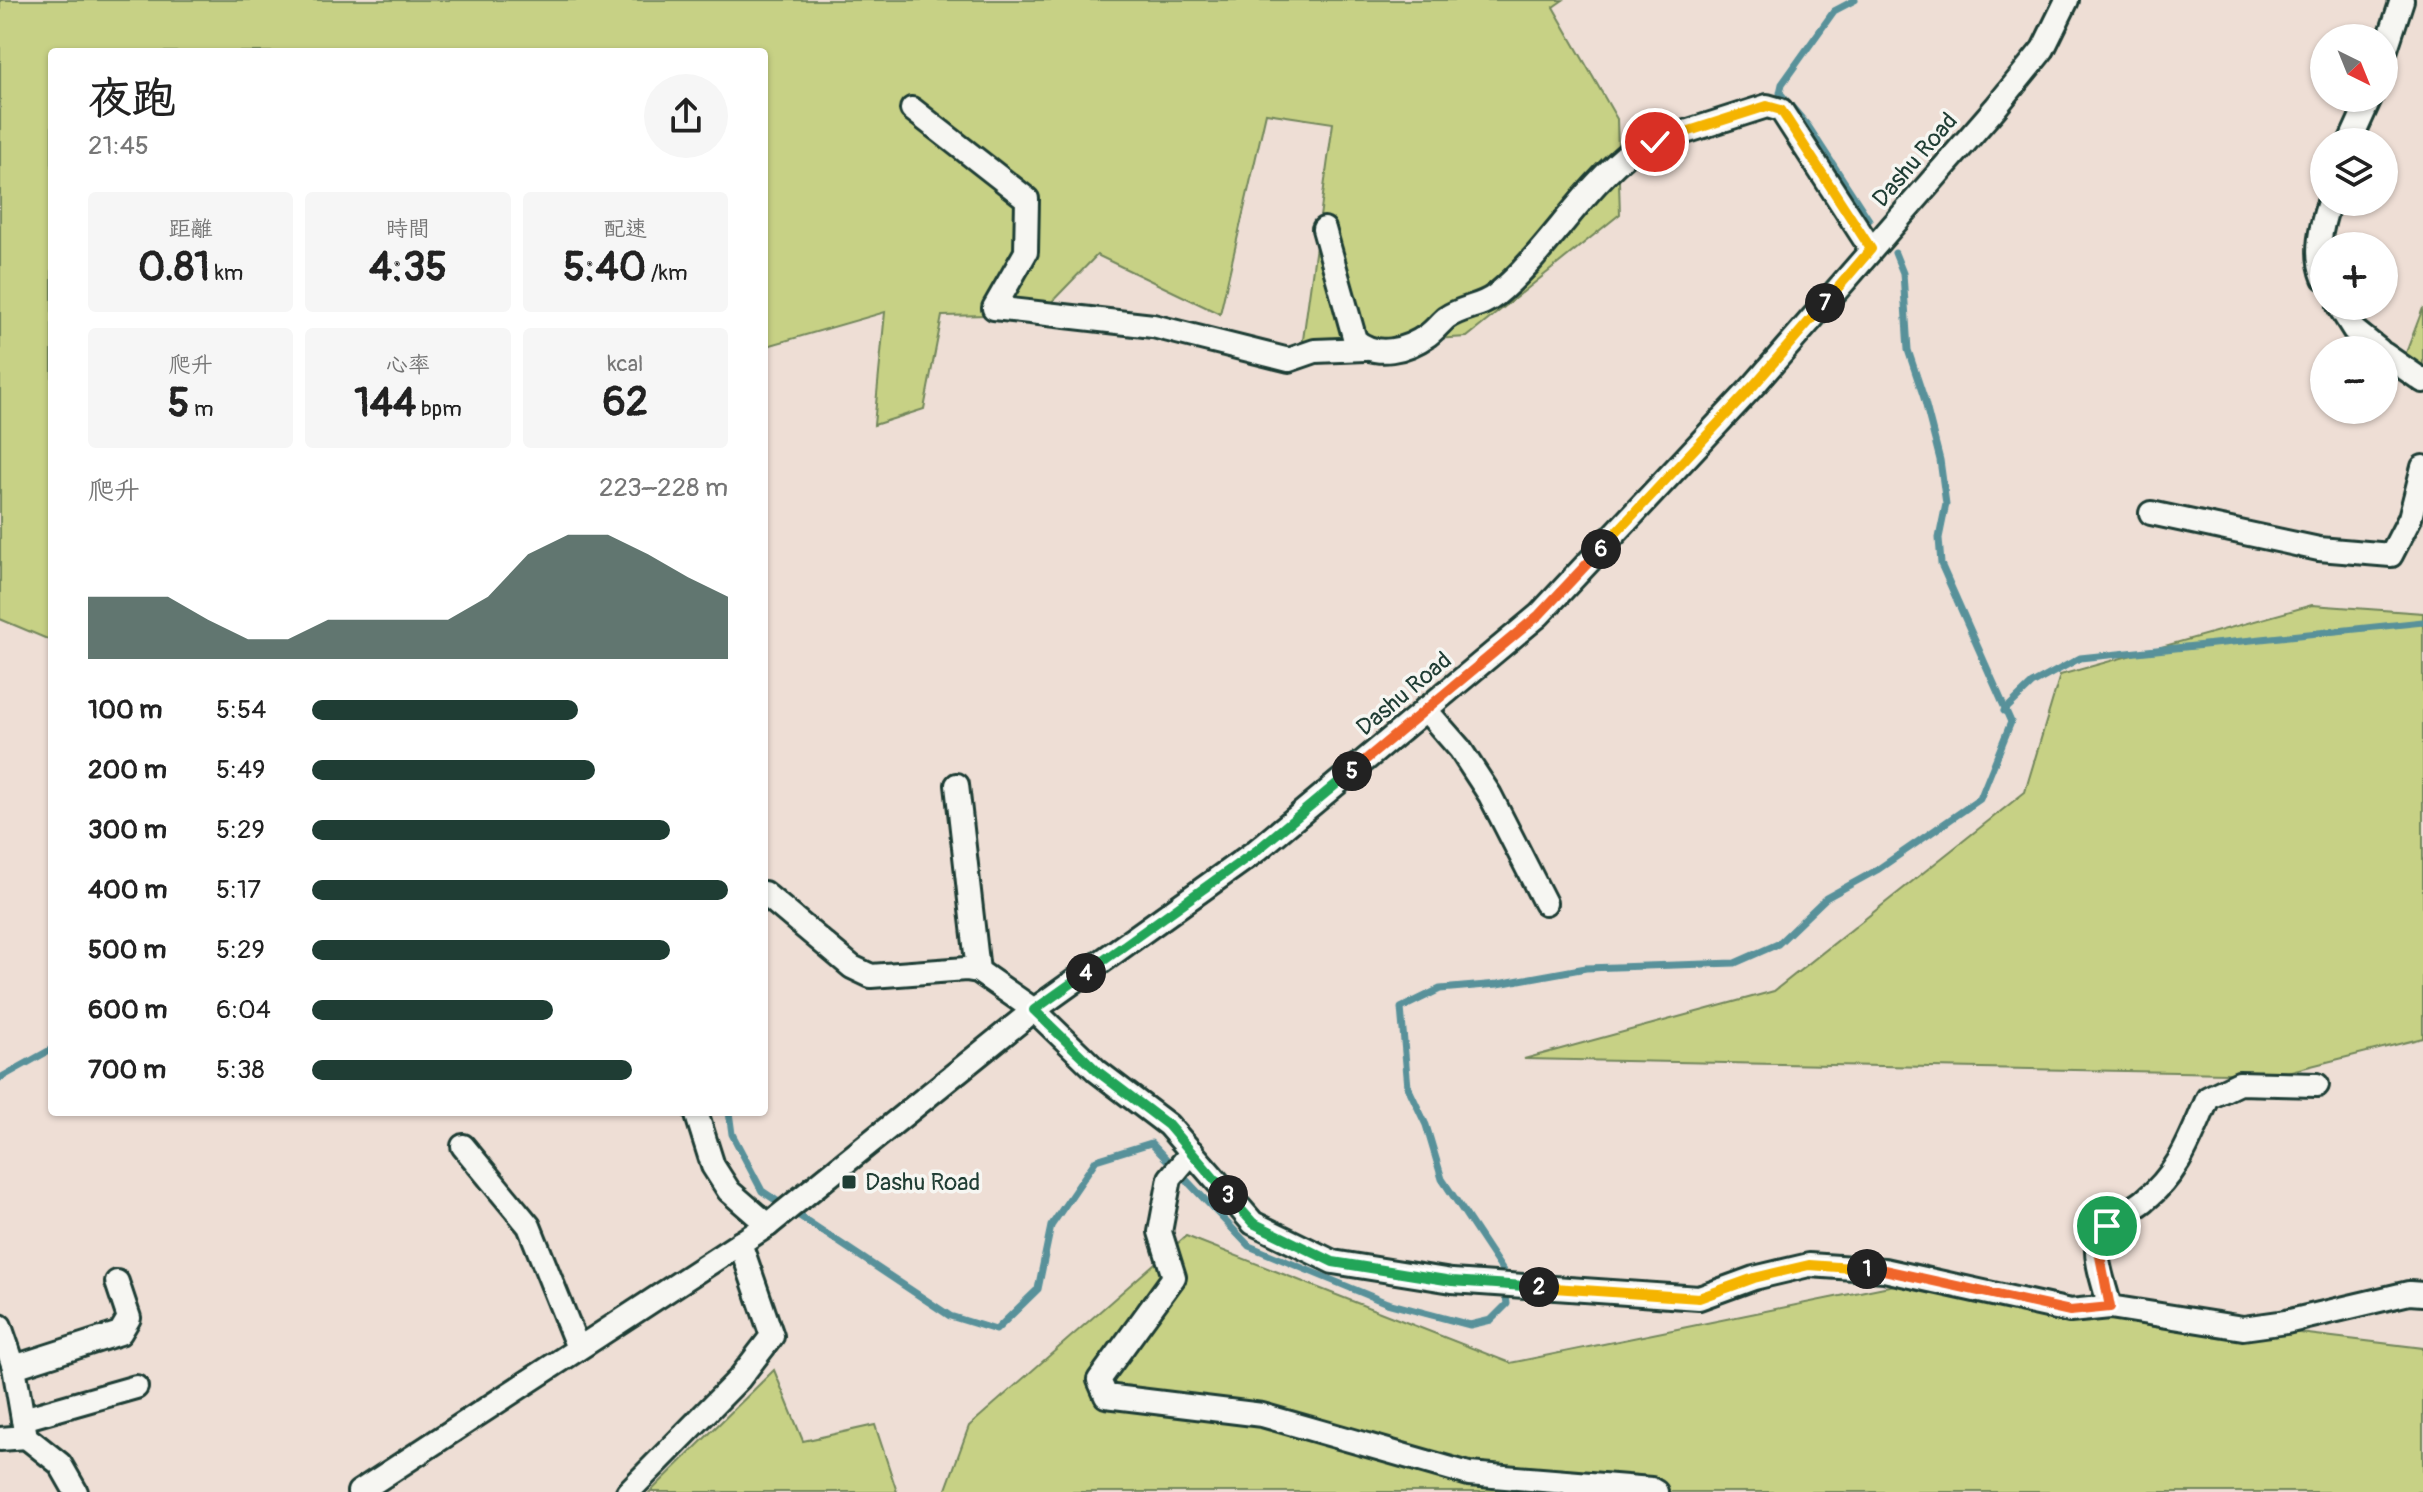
<!DOCTYPE html>
<html lang="zh-TW">
<meta charset="utf-8">
<style>
body{margin:0;font-family:Pangolin,"LXGW WenKai TC",sans-serif;background:#f6f6f6;color:#222;height:100vh;display:flex;flex-direction:column;font-size:30px;white-space:nowrap}
*{box-sizing:border-box;margin:0}
p{font-size:26px;color:#767676}
.icon{flex:none;width:44px;height:44px;fill:none;stroke:currentColor;stroke-width:2;stroke-linecap:round;stroke-linejoin:round}
.map{position:relative;flex:1;overflow:hidden}
.panel{position:absolute;left:48px;top:48px;width:720px;height:1068px;display:flex;flex-direction:column;background:#fff;border-radius:8px;box-shadow:0 2px 6px #0004}
.panel>*{flex:none}
.needle{width:52px;rotate:137deg}
.controls{position:absolute;left:2310px;top:24px;display:grid;gap:16px}
.controls a{display:grid;place-items:center;width:88px;height:88px;border-radius:50%;background:#fff;box-shadow:0 2px 6px #0004;font-size:40px}
.pin{position:absolute;display:grid;place-items:center;width:68px;height:68px;color:#fff;margin:-34px;border:4px solid #fff;border-radius:50%;box-shadow:0 2px 8px #0007}
.km{position:absolute;width:40px;height:40px;margin:-20px;border-radius:50%;background:#222;color:#fff;font-size:22px;line-height:40px;text-align:center}
.round{display:grid;place-items:center;flex:none;width:84px;height:84px;border-radius:42px;background:#f6f6f6}
.headline{display:flex;align-items:center;justify-content:space-between;height:136px;padding:0 40px}
h1{font-size:44px;font-weight:700;line-height:60px}
.metrics{display:grid;grid-template-columns:repeat(3,1fr);gap:12px;height:136px;padding:8px 40px}
.metrics div{display:grid;align-content:center;border-radius:8px;background:#f6f6f6;text-align:center}
.metrics b{font-size:40px;font-weight:700}
.metrics small{font-size:22px;font-weight:400}
.metrics p{font-size:22px}
.chart{height:224px;padding:16px 40px}
.chart p{display:flex;justify-content:space-between}
.chart svg{width:100%;height:144px;margin-top:8px;fill:#1f3d34;opacity:.7}
ul{padding:0 40px;list-style:none;font-size:26px}
li{display:grid;grid-template-columns:128px 96px 1fr;align-items:center;height:60px}
li i{height:20px;border-radius:10px;background:#1f3d34}
.map>svg:first-child{display:block}
</style>
<div class="map">
<svg width="2423" height="1492" viewBox="0 0 2423 1492">
<rect width="100%" height="100%" fill="#eeded5"/>
<filter id="ink" filterUnits="userSpaceOnUse"><feTurbulence type="fractalNoise" baseFrequency=".0125" numOctaves="2"/><feDisplacementMap in="SourceGraphic" scale="16" xChannelSelector="R" yChannelSelector="G"/><feConvolveMatrix kernelMatrix="1 2 1 2 8 2 1 2 1" color-interpolation-filters="sRGB"/></filter>
<g filter="url(#ink)">
<g fill="#c7d185" stroke="#73875c" stroke-width="2">
<polygon points="0,0 1563,0 1553,7 1617,119 1620,214 1467,337 1302,347 1333,123 1266,113 1220,314 1097,255 1040,314 942,316 924,409 874,425 885,312 764,347 764,52 52,52 52,641 0,619"/>
<polygon points="2423,308 2423,378 2398,374"/>
<polygon points="2312,605 2423,613 2423,1038 2279,1074 1524,1059 1774,991 2025,792 2060,675"/>
<polygon points="1186,1236 1510,1363 1899,1284 2423,1348 2423,1492 945,1492 969,1426"/>
<polygon points="774,1370 803,1441 875,1425 897,1492 650,1492"/>
</g>
<g fill="none" stroke-linecap="round" stroke-linejoin="round">
<g stroke="#58919a" stroke-width="7">
<polyline points="1855,0 1834,11 1782,84 1780,93 1808,126 1869,220"/>
<polyline points="2004,711 2032,684 2080,658 2423,622"/>
<polyline points="0,1078 52,1049"/>
<polyline points="729,1112 732,1134 762,1191 950,1316 996,1330 1038,1289 1051,1226 1096,1160 1151,1143 1249,1246 1387,1303 1470,1325 1491,1320 1507,1304 1503,1271 1442,1179 1426,1125 1408,1087 1401,1008 1440,989 1498,984 1586,968 1735,963 1778,944 1826,898 1877,870 1980,799 2011,722 1941,564 1939,538 1946,504 1940,460 1924,398 1908,350 1903,273 1895,253"/>
</g>
<defs>
<g id="minor">
<polyline points="2384,55 2402,0"/>
<polyline points="912,109 1027,199 1026,252 994,308 1153,326 1289,360 1315,351 1365,349"/>
<polyline points="2350,142 2370,98"/>
<path d="M1324,229L1355,340C1376,359 1407,350 1428,335C1435,330 1440,323 1446,318C1461,307 1482,307 1496,295C1548,252 1581,189 1635,148L1767,106L1781,110L1871,249"/>
<path d="M2324,278C2314,253 2321,227 2329,202"/>
<polyline points="2339,306 2354,330 2379,350"/>
<polyline points="2384,354 2423,381"/>
<polyline points="2151,513 2319,549 2391,555 2410,518 2423,467"/>
<polyline points="1425,709 1460,749 1490,795 1545,903"/>
<polyline points="957,785 978,971"/>
<polyline points="764,893 852,967 871,976 966,969 978,971 1034,1010 1097,1071 1168,1125 1253,1223 1333,1262 1452,1281 1699,1298 1754,1278 1809,1265 1884,1270 2070,1311 2110,1307 2243,1328 2286,1322 2409,1293 2423,1294"/>
<polyline points="696,1112 713,1166 729,1191 768,1225"/>
<polyline points="463,1146 529,1226 578,1348"/>
<polyline points="1192,1152 1170,1178 1160,1232 1174,1277 1099,1380 1106,1396 1262,1415 1469,1474 1651,1489 1656,1492"/>
<path d="M2110,1307C2106,1291 2093,1256 2098,1241C2103,1221 2129,1213 2144,1201C2180,1172 2190,1139 2208,1098L2239,1083L2317,1085"/>
<polyline points="0,1326 14,1367 26,1437 60,1464 76,1492"/>
<polyline points="14,1367 120,1333 129,1318 117,1282"/>
<polyline points="23,1419 136,1387"/>
<polyline points="0,1439 26,1437"/>
<polyline points="359,1492 768,1225 1034,1010 1256,851 1539,615 1755,384 1996,107 2043,49 2067,0"/>
<polyline points="628,1492 739,1379 772,1336 740,1243"/>
</g>
</defs>
<use href="#minor" stroke="#1f3d34" stroke-width="28"/>
<use href="#minor" stroke="#f6f6f2" stroke-width="22"/>
</g>
</g>
<g fill="none" stroke-linecap="round" stroke-linejoin="round" filter="url(#ink)">
<defs>
<polyline id="split-1" points="1867,1269 1884,1270 2070,1311 2110,1307 2097,1241 2107,1226"/>
<polyline id="split-2" points="1539,1287 1699,1298 1754,1278 1809,1265 1867,1269"/>
<polyline id="split-3" points="1228,1195 1253,1223 1333,1262 1452,1281 1539,1287"/>
<polyline id="split-4" points="1086,973 1034,1010 1097,1071 1168,1125 1228,1195"/>
<polyline id="split-5" points="1086,973 1256,851 1352,771"/>
<polyline id="split-6" points="1352,771 1539,615 1601,549"/>
<polyline id="split-7" points="1601,549 1755,384 1825,303"/>
<polyline id="split-8" points="1655,142 1767,106 1781,110 1871,249 1825,303"/>
</defs>
<use href="#split-1" stroke="#fff" stroke-width="16"/>
<use href="#split-2" stroke="#fff" stroke-width="16"/>
<use href="#split-3" stroke="#fff" stroke-width="16"/>
<use href="#split-4" stroke="#fff" stroke-width="16"/>
<use href="#split-5" stroke="#fff" stroke-width="16"/>
<use href="#split-6" stroke="#fff" stroke-width="16"/>
<use href="#split-7" stroke="#fff" stroke-width="16"/>
<use href="#split-8" stroke="#fff" stroke-width="16"/>
<use href="#split-1" stroke="#f0652b" stroke-width="10"/>
<use href="#split-2" stroke="#f5b400" stroke-width="10"/>
<use href="#split-3" stroke="#22a559" stroke-width="10"/>
<use href="#split-4" stroke="#22a559" stroke-width="10"/>
<use href="#split-5" stroke="#22a559" stroke-width="10"/>
<use href="#split-6" stroke="#f0652b" stroke-width="10"/>
<use href="#split-7" stroke="#f5b400" stroke-width="10"/>
<use href="#split-8" stroke="#f5b400" stroke-width="10"/>
</g>
<rect fill="#1f3d34" stroke="#f6f6f2" stroke-width="3" x="841" y="1174" width="16" height="16" rx="4"/>
<g text-anchor="middle" dominant-baseline="central" stroke-width="7" stroke-linejoin="round" paint-order="stroke">
<g font-size="24" fill="#1f3d34" stroke="#f6f6f2">
<text transform="translate(1915 160) rotate(-49)">Dashu Road</text>
<text transform="translate(1404 694) rotate(-40)">Dashu Road</text>
</g>
<g font-size="24" fill="#1f3d34" stroke="#f6f6f2" text-anchor="start">
<text x="865" y="1182">Dashu Road</text>
</g>
</g>
</svg>
<div class="controls">
<a><svg class="needle" viewBox="-14 -14 28 28"><path d="M0-13l5 13h-10z" fill="#e53935"/><path d="M0 13l5-13h-10z" fill="#767676"/></svg></a>
<a><svg class="icon" aria-label="layers" viewBox="0 0 24 24"><path d="M12 4l9 5-9 5-9-5zM3 14l9 5 9-5"/></svg></a>
<a>+</a>
<a>−</a>
</div>
<div class="pin" style="left:2107px;top:1226px;background:#1e9e55"><svg class="icon" aria-label="arrive" viewBox="0 0 24 24"><path d="M6 21V4h12l-3 4 3 4H6"/></svg></div>
<div class="pin" style="left:1655px;top:142px;background:#d93025"><svg class="icon" aria-label="check" viewBox="0 0 24 24"><path d="M5 12l5 5 9-10"/></svg></div>
<b class="km" style="left:1867px;top:1269px">1</b>
<b class="km" style="left:1539px;top:1287px">2</b>
<b class="km" style="left:1228px;top:1195px">3</b>
<b class="km" style="left:1086px;top:973px">4</b>
<b class="km" style="left:1352px;top:771px">5</b>
<b class="km" style="left:1601px;top:549px">6</b>
<b class="km" style="left:1825px;top:303px">7</b>
<section class="panel">
<div class="headline"><div><h1>夜跑</h1><p>21:45</p></div><a class="round"><svg class="icon" aria-label="share" viewBox="0 0 24 24"><path d="M12 15V3M7 8l5-5 5 5M5 13v7h14v-7"/></svg></a></div>
<div class="metrics">
<div><p>距離</p><b>0.81<small> km</small></b></div>
<div><p>時間</p><b>4:35</b></div>
<div><p>配速</p><b>5:40<small> /km</small></b></div>
</div>
<div class="metrics">
<div><p>爬升</p><b>5<small> m</small></b></div>
<div><p>心率</p><b>144<small> bpm</small></b></div>
<div><p>kcal</p><b>62</b></div>
</div>
<div class="chart"><p><span>爬升</span>223–228 m</p>
<svg viewBox="0 0 160 44" preserveAspectRatio="none"><path d="M0 44V25L10 25L20 25L30 32L40 38L50 38L60 32L70 32L80 32L90 32L100 25L110 12L120 6L130 6L140 12L150 19L160 25V44z"/></svg>
</div>
<ul>
<li><b>100 m</b>5:54<i style="width:64%"></i></li>
<li><b>200 m</b>5:49<i style="width:68%"></i></li>
<li><b>300 m</b>5:29<i style="width:86%"></i></li>
<li><b>400 m</b>5:17<i style="width:100%"></i></li>
<li><b>500 m</b>5:29<i style="width:86%"></i></li>
<li><b>600 m</b>6:04<i style="width:58%"></i></li>
<li><b>700 m</b>5:38<i style="width:77%"></i></li>
</ul>
</section>
</div>
